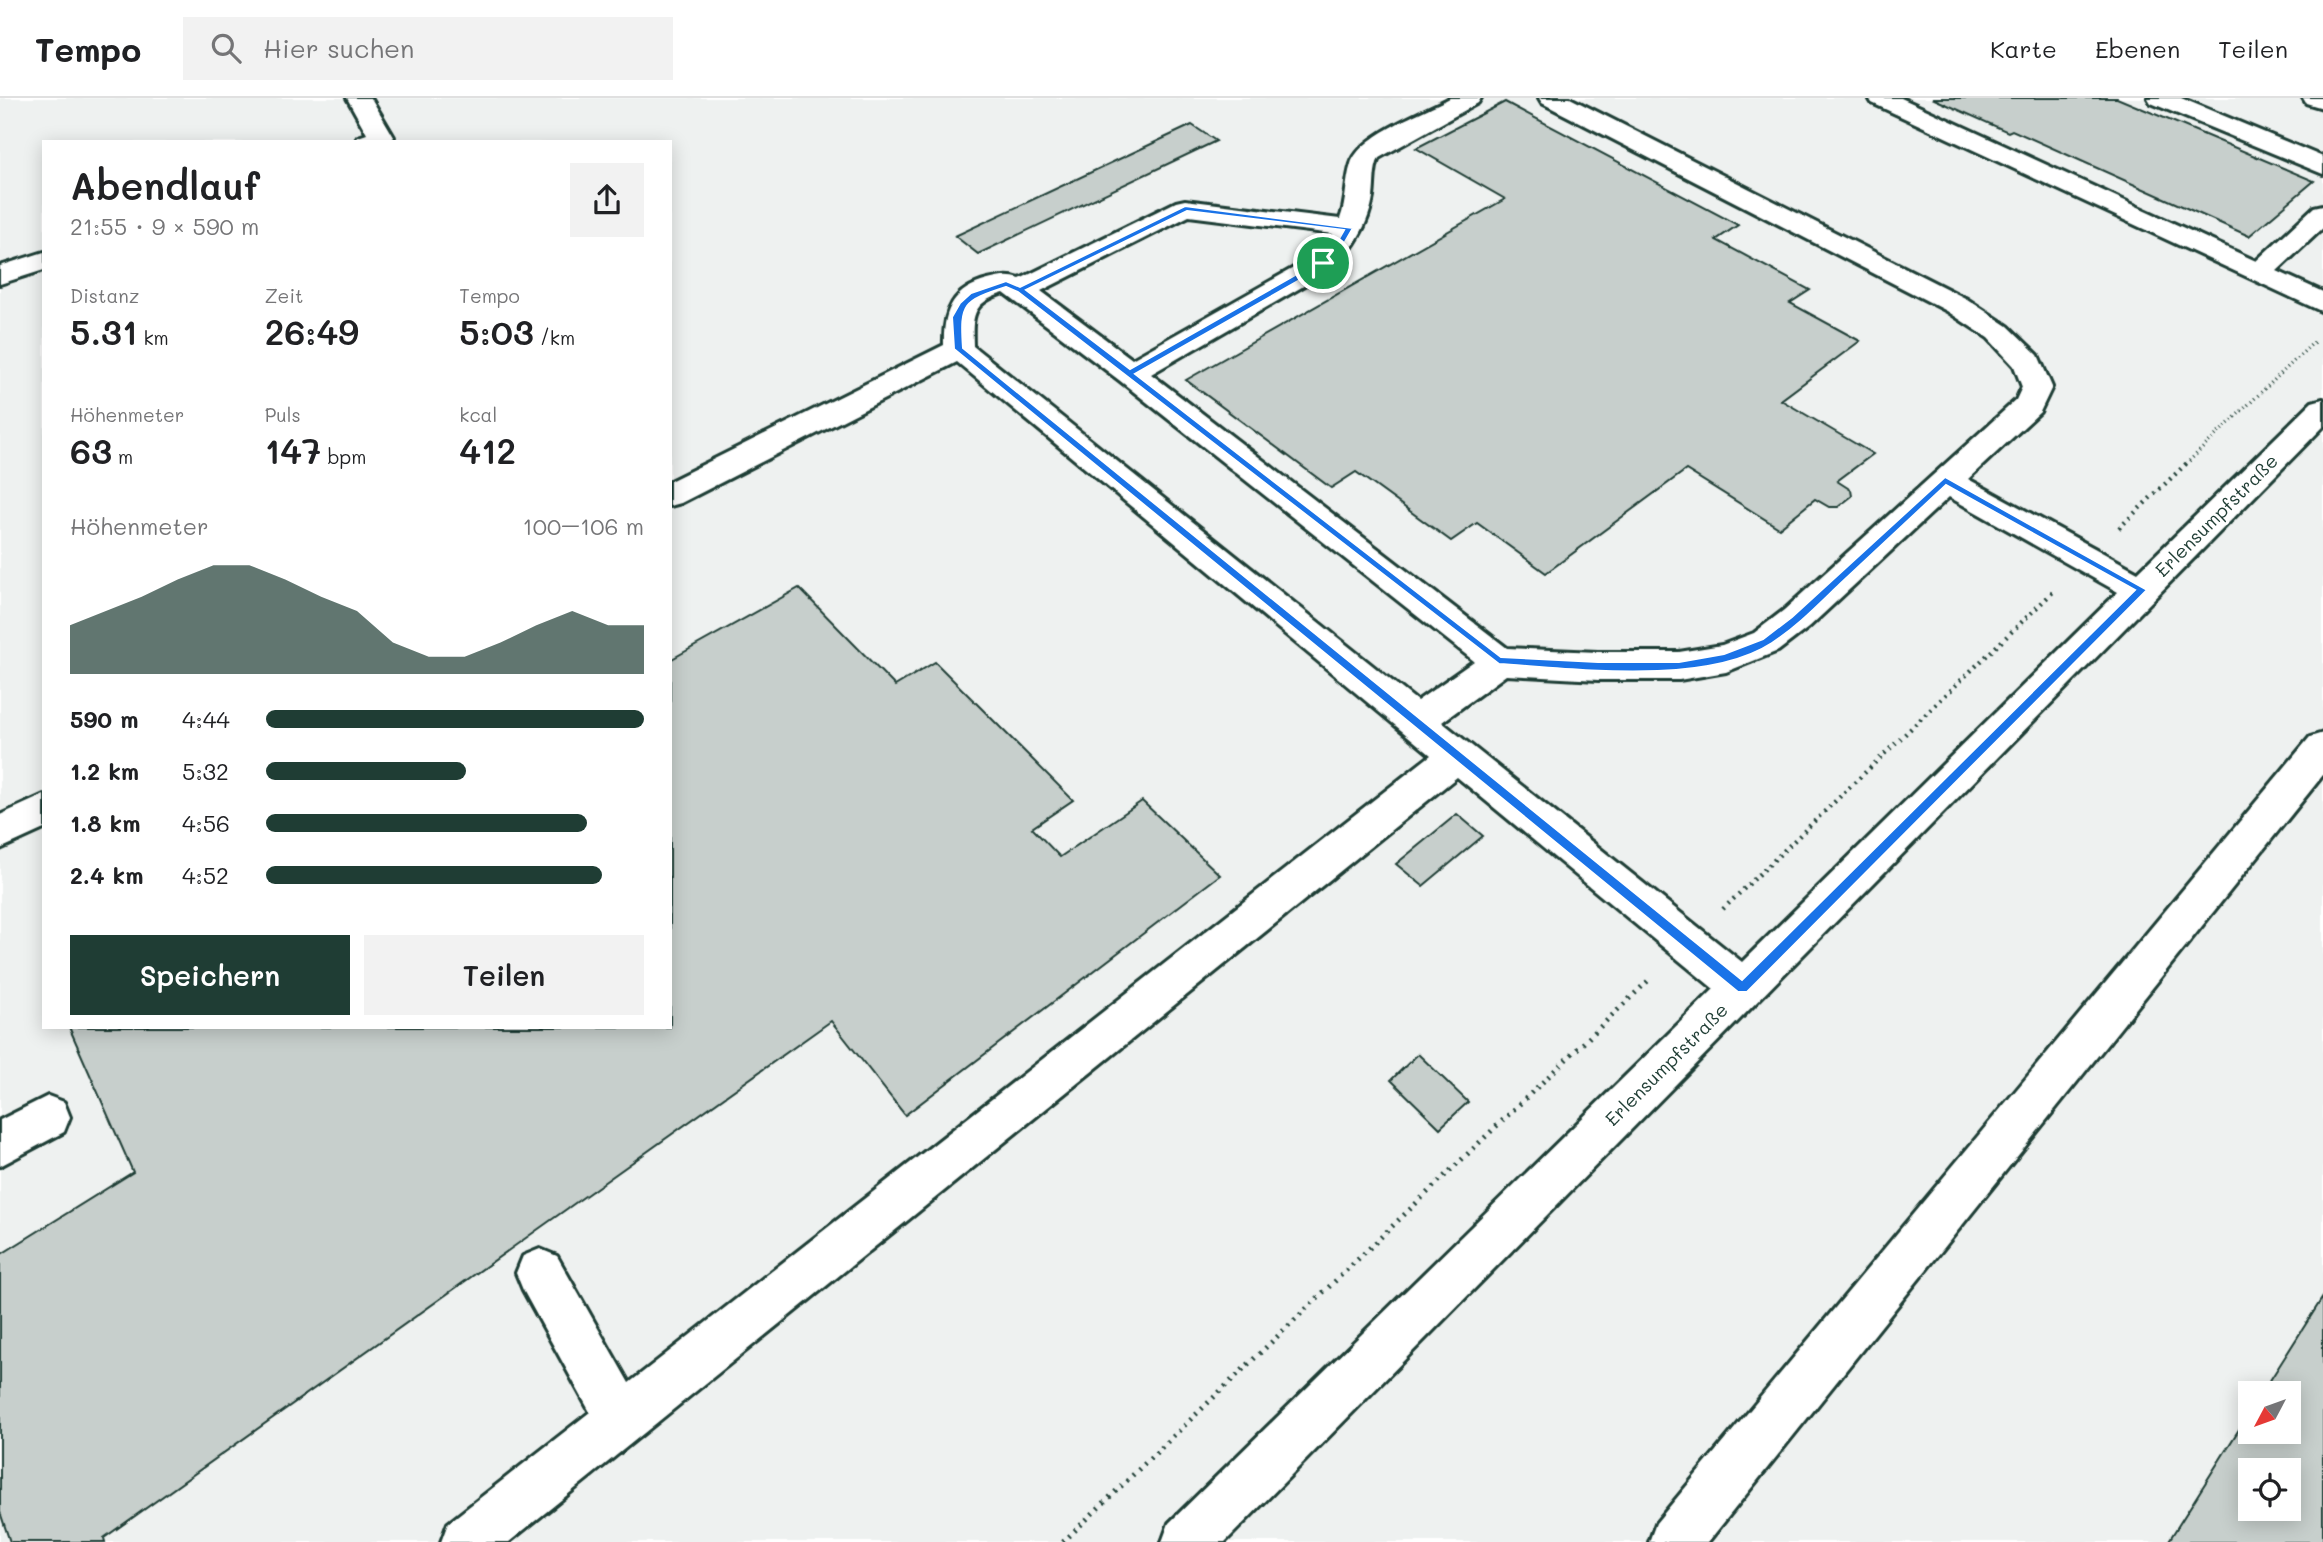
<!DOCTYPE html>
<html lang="de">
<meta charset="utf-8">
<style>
body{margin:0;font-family:Mali,sans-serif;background:#f2f2f2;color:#202124;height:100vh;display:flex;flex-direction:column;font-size:26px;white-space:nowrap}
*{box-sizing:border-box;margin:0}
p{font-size:23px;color:#757577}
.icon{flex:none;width:38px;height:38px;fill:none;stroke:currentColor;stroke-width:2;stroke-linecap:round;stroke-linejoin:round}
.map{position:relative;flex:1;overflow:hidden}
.drawer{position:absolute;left:42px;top:42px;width:630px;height:889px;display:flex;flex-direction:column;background:#fff;border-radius:0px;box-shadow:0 4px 18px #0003}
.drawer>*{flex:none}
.needle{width:46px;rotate:229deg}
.fabs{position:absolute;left:2238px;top:1283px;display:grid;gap:14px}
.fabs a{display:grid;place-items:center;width:63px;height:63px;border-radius:0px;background:#fff;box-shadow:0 4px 18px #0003;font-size:35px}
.pin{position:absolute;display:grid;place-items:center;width:60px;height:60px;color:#fff;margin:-30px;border:4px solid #fff;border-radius:50%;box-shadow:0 2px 7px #0007}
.round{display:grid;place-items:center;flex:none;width:74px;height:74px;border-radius:0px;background:#f2f2f2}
.summary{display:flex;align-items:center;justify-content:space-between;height:119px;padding:0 28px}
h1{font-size:38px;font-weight:600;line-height:52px}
.figures{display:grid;grid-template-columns:repeat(3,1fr);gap:10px;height:119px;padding:7px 28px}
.figures div{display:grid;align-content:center}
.figures b{font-size:35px;font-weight:600}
.figures small{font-size:19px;font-weight:400}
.figures p{font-size:19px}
.chart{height:196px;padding:14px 28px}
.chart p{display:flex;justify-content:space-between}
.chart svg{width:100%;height:126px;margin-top:7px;fill:#1f3d34;opacity:.7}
.primary-button{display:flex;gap:14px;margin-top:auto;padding:14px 28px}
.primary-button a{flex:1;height:80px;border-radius:0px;background:#1f3d34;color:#fff;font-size:28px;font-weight:600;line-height:80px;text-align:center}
.primary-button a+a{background:#f2f2f2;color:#202124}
ul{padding:0 28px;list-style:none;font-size:23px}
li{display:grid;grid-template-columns:112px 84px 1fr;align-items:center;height:52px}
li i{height:18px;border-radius:9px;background:#1f3d34}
header{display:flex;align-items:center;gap:42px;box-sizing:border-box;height:98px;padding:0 35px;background:#fff;border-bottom:2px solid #e0e0e0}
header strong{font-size:33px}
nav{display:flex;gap:38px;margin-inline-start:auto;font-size:24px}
.search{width:490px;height:63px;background:#f2f2f2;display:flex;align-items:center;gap:18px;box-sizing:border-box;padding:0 24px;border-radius:0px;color:#757577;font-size:26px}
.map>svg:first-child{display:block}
</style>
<header>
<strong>Tempo</strong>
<div class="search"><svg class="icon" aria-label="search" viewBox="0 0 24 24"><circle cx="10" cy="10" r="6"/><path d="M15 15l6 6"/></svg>Hier suchen</div>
<nav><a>Karte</a><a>Ebenen</a><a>Teilen</a></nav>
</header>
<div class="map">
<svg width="2323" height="1444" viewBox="0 0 2323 1444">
<rect width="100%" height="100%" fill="#fff"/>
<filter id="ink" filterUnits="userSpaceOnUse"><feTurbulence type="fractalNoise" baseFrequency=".0143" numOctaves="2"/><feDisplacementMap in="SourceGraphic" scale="14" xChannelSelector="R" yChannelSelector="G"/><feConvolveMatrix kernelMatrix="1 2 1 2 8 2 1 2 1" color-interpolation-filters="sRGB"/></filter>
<g filter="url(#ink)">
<path fill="#eef1f0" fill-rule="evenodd" d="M0,0H2323V1444H0ZM44,44H670V929H44ZM2250,1295H2289V1334H2250ZM2250,1372H2289V1410H2250Z"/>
<g fill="#c7cfcc" stroke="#1f3d34" stroke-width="2" fill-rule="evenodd">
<polygon points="1932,0 2117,0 2314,83 2249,138 2012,32 2008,34"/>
<polygon points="1505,4 1738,127 1716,142 1810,192 1790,205 1860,243 1781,302 1873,356 1837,383 1851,392 1852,398 1838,409 1829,409 1815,401 1779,430 1686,372 1546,475 1477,425 1451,443 1356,374 1331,390 1186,282 1505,101 1416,50"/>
<polygon points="1192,27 1216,43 978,156 955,138"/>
<polygon points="799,490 895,588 935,564 1073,702 1032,730 1060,759 1142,703 1220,777 905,1017 831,923 104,1440 105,1444 10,1444 0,1414 0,1157 133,1074 69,929 670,929 670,562"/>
<polygon points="1457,716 1483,738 1423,788 1396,766"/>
<polygon points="1418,956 1468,1004 1440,1030 1391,982"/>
<path d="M2323,1199V1444H2168L2250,1314V1334H2289V1295H2262ZM2250,1372H2289V1410H2250Z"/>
</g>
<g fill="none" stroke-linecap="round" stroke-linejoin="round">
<defs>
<g id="minor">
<polygon points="347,0 371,0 394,39 390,44 355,44 358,39 367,36"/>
<path d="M1450,0H1481L1478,5L1379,60C1373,72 1375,85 1373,99C1369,126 1353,152 1333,171L1151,276L1507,550L1598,554H1679L1722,547L1754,535L1784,512L2016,302L2022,289L2014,268L1988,240L1947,213L1542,5L1539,0H1570L1967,201L2008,228L2038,257L2052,289L2040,314L1968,381L2138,474L2312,304L2323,301V329L1225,1444H1162L1169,1425L1714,891L1457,679L509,1444H441L448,1425L590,1314L523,1192L516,1175L523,1158L540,1151L557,1158L629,1285L1431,657L957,264L681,405L670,408V383L944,247C943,212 953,191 988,182C1000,179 1008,177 1020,181L1176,104L1185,102L1340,121C1347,103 1345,84 1351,66C1360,37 1424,14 1450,0ZM1189,118L1333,136L1313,159L1132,261L1041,193ZM1004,195L1119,282L1474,563L1417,603L973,248C972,217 972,205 1004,195ZM1949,399L2118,494L1742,864L1442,624L1506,577L1598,582H1679L1726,574L1778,553L1808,530Z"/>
<polygon points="1869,0 1901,0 2256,163 2314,109 2323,107 2323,130 2277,173 2323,194 2323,214 1872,5"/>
<polygon points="2148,0 2181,0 2323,59 2323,76 2151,5"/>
<polygon points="2303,0 2323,0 2323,10 2306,5"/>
<polygon points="44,154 44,172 0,186 0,168"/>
<polygon points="2323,635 2323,677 1708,1444 1649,1444 1656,1425 2310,639"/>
<polygon points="44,697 44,731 0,751 0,717"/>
<polygon points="48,998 64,1004 70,1019 64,1034 0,1068 0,1022"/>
</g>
</defs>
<use href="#minor" stroke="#1f3d34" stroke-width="6"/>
<polyline stroke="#1f3d34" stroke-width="3.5" stroke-dasharray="1 3.5" stroke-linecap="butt" points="2186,366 2315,243"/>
<g stroke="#1f3d34" stroke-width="4.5" stroke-dasharray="2 5" stroke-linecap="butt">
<polyline points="2119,430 2188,364"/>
<polyline points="1723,811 2055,492"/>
</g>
<polyline stroke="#1f3d34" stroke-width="5" stroke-dasharray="2 6" stroke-linecap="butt" points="1063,1444 1651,880"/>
<use href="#minor" fill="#fff" fill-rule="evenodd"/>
</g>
</g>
<path fill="#1a73e8" stroke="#fff" stroke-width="2" fill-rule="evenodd" d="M1185,108L1353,130L1338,156L1326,167L1135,276L1501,559L1598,564H1679L1724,556L1763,541L1792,519L1945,379L2147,492L1747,894H1738L954,251L952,219L960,205L971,195L1006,183L1020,189ZM1187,113L1344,132L1332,153L1320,163L1130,271L1026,192ZM1006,189L1018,194L1499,566C1575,571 1706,588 1772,545C1797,529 1819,506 1840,486C1875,453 1911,420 1946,387L2135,492L1742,882L963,250C960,205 963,203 1006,189Z"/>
<g text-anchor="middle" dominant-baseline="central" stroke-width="6" stroke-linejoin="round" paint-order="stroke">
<g font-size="19" fill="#1f3d34" stroke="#fff">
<text transform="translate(2216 417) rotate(-45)">Erlensumpfstraße</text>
<text transform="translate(1666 966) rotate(-45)">Erlensumpfstraße</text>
</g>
</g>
</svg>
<div class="fabs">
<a><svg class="needle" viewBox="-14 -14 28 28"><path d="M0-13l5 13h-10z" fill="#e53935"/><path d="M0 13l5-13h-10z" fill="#757577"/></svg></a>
<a><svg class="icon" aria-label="locate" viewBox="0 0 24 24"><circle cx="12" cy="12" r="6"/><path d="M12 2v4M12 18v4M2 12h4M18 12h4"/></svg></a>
</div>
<div class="pin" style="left:1323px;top:165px;background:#1e9e55"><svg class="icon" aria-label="arrive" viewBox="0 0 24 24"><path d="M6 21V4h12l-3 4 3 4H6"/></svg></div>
<section class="drawer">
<div class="summary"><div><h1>Abendlauf</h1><p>21:55 · 9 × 590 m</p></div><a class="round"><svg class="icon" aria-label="share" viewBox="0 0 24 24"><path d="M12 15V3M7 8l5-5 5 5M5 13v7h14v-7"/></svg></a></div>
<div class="figures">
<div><p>Distanz</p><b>5.31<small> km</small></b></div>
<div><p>Zeit</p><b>26:49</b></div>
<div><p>Tempo</p><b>5:03<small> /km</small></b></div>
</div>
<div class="figures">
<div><p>Höhenmeter</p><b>63<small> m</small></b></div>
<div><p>Puls</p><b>147<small> bpm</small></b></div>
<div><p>kcal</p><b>412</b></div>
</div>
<div class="chart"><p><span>Höhenmeter</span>100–106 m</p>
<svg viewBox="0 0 160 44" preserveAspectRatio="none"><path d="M0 44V27L10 22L20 17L30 11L40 6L50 6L60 11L70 17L80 22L90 33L100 38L110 38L120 33L130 27L140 22L150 27L160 27V44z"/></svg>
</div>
<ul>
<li><b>590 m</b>4:44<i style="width:100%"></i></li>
<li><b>1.2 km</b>5:32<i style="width:53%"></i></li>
<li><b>1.8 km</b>4:56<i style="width:85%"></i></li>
<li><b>2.4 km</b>4:52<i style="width:89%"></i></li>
</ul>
<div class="primary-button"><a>Speichern</a><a>Teilen</a></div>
</section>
</div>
